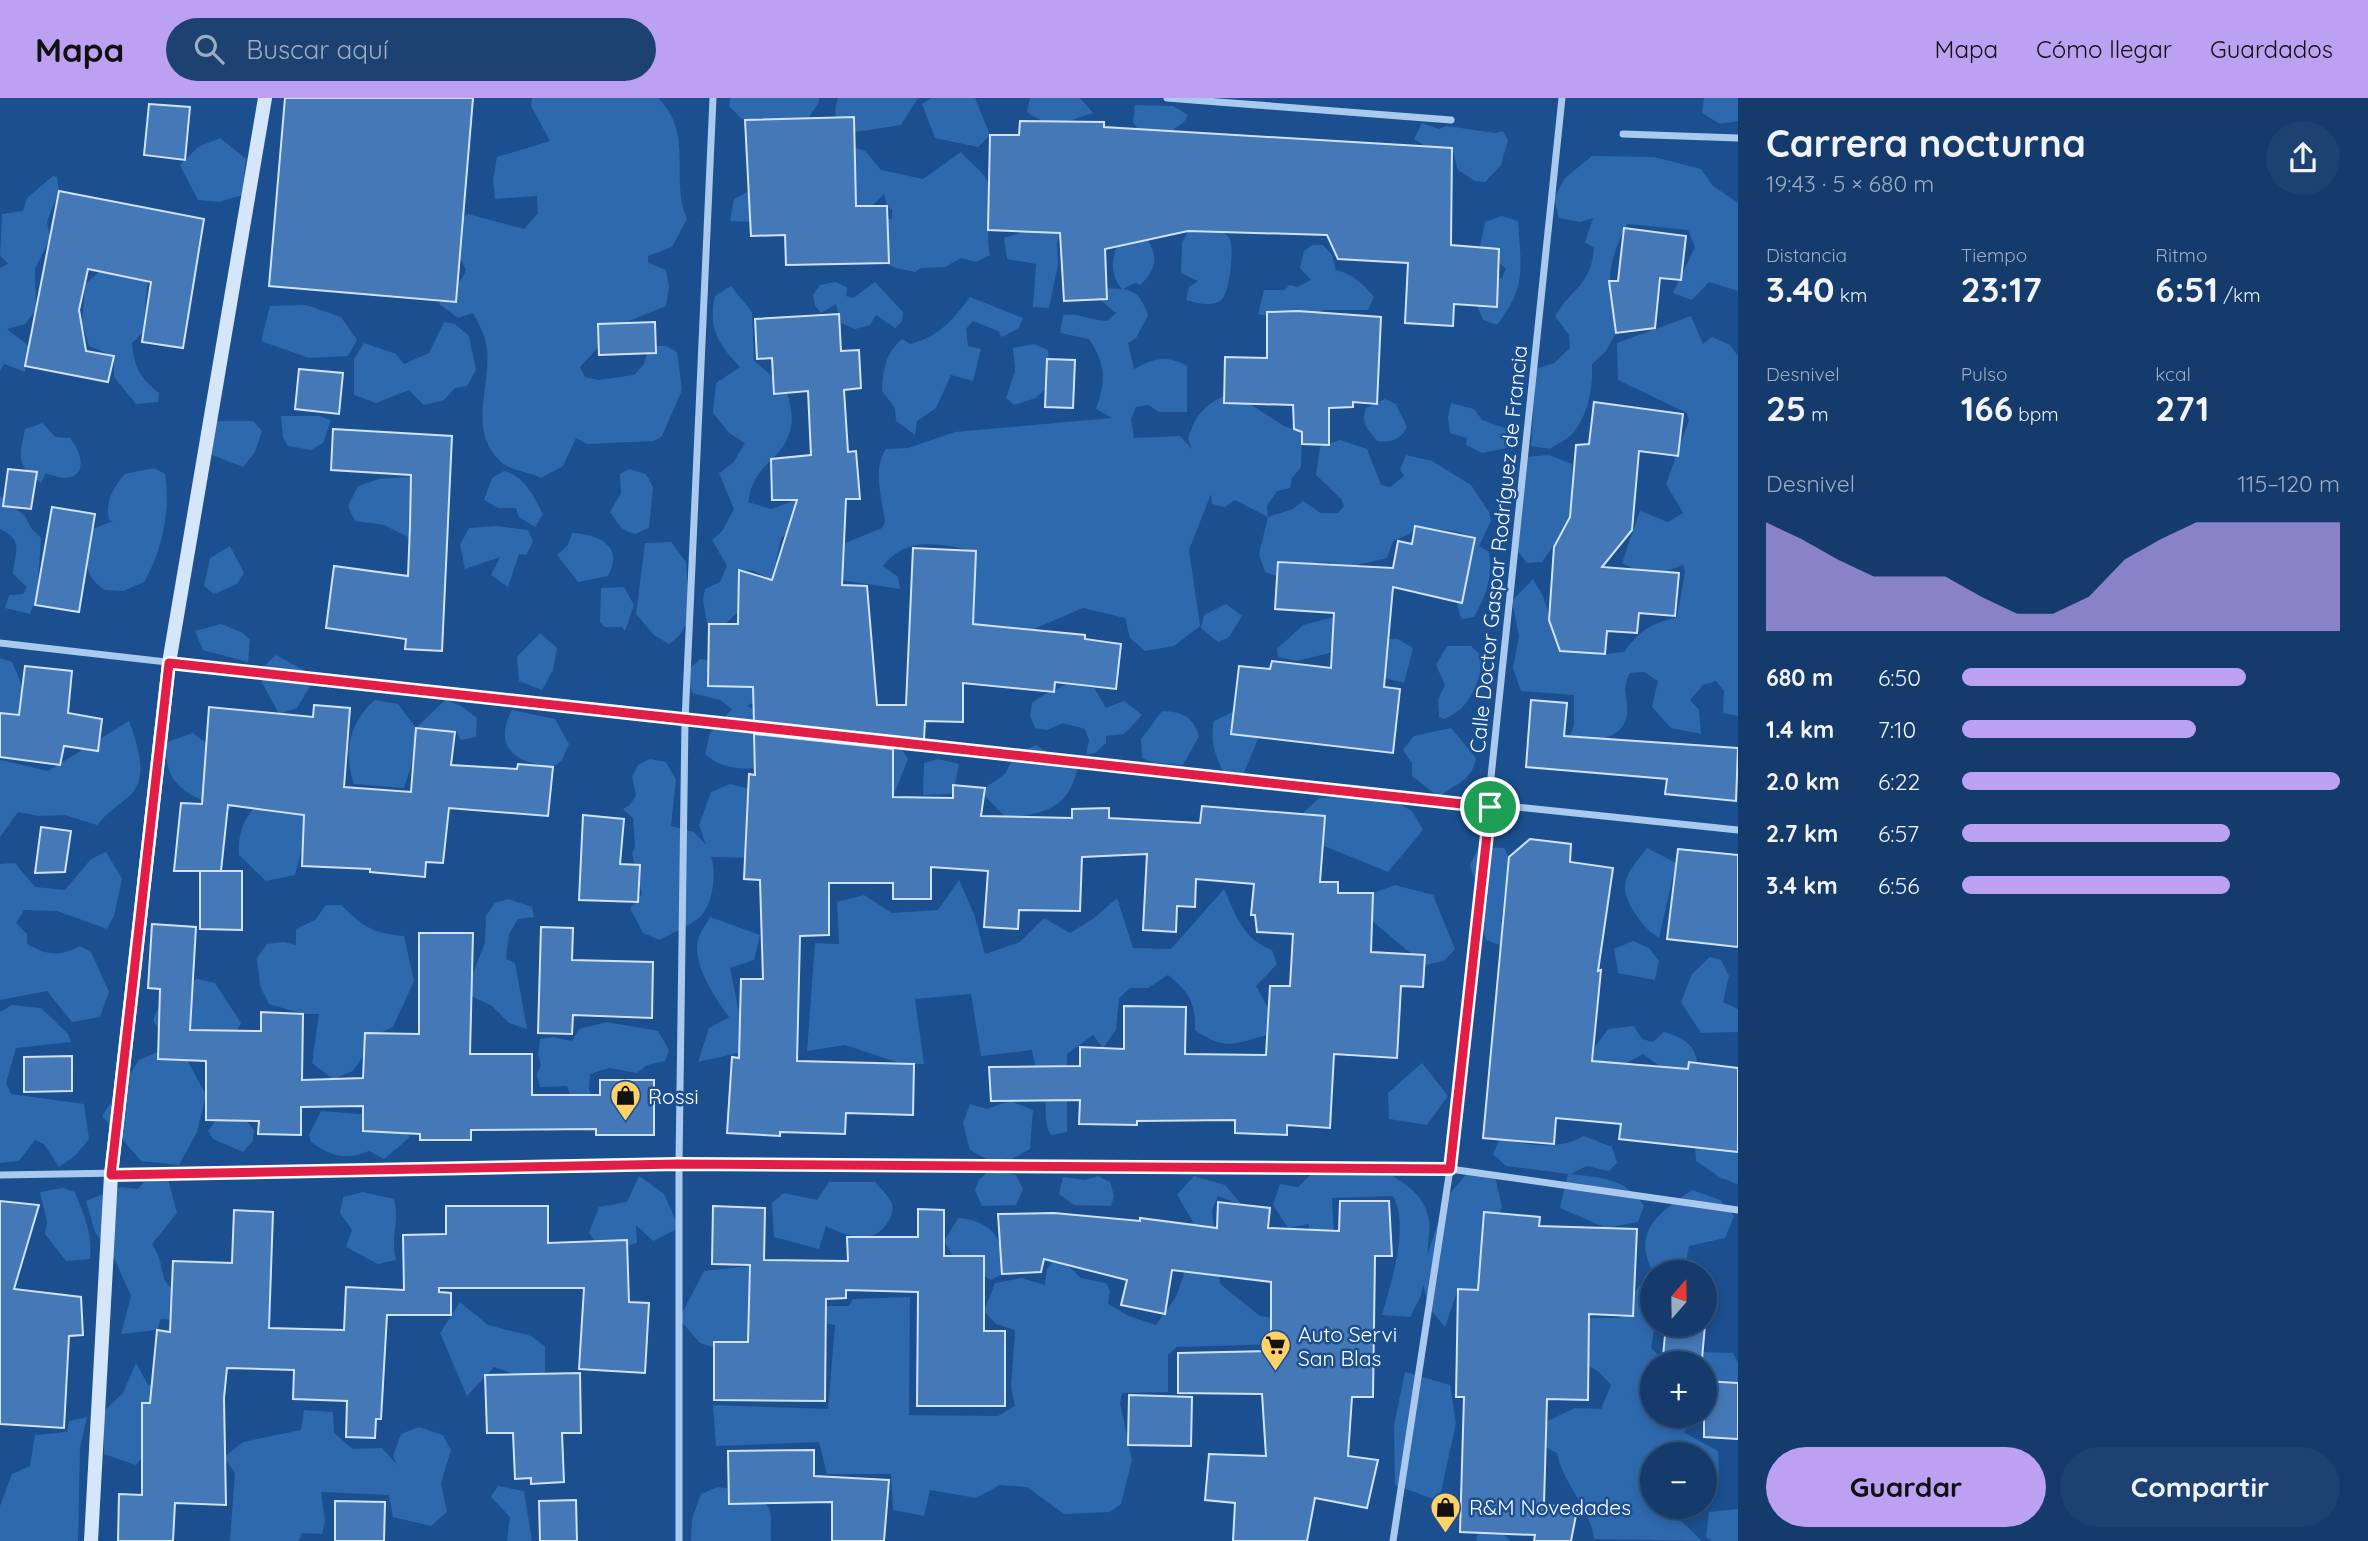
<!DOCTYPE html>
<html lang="es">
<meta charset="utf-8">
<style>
body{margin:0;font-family:Quicksand,sans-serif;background:#1d4271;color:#f1f3f6;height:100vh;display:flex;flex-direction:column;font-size:26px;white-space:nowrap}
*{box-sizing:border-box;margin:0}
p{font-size:23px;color:#9dadc1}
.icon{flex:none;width:38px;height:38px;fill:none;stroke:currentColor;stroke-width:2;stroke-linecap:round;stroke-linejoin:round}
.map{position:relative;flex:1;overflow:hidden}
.drawer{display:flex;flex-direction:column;background:#143b6b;width:630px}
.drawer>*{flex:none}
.needle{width:46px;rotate:20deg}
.tools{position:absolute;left:1640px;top:1162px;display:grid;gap:14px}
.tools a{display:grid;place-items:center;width:77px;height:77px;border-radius:50%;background:#143b6b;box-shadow:0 4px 10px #0003,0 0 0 2px #33557e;font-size:35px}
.pin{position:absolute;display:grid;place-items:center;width:60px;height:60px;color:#fff;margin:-30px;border:4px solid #fff;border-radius:50%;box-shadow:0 2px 7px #0007}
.round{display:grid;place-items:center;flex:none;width:74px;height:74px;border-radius:37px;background:#1d4271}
.overview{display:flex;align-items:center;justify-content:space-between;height:119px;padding:0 28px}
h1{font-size:38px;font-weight:700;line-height:52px}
.stats{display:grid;grid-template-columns:repeat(3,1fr);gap:10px;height:119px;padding:7px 28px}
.stats div{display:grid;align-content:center}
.stats b{font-size:35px;font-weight:700}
.stats small{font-size:19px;font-weight:400}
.stats p{font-size:19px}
.chart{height:196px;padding:14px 28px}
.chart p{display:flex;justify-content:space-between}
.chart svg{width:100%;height:126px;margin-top:7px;fill:#bca0f2;opacity:.7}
.primary-button{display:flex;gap:14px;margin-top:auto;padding:14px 28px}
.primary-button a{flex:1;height:80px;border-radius:42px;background:#bca0f2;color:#111;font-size:28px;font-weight:700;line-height:80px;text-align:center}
.primary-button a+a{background:#1d4271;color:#f1f3f6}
ul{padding:0 28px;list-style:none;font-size:23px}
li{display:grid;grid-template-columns:112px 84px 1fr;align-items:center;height:52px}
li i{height:18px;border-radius:9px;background:#bca0f2}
header{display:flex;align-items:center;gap:42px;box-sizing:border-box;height:98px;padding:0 35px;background:#bca0f2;color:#111}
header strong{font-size:33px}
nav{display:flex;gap:38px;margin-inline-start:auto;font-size:24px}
.search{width:490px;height:63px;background:#1d4271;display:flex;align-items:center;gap:18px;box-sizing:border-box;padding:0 24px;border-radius:38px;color:#9dadc1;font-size:26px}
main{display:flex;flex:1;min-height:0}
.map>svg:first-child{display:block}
</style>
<header>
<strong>Mapa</strong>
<div class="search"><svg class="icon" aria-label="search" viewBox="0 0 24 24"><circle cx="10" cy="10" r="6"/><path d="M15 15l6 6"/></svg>Buscar aquí</div>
<nav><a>Mapa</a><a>Cómo llegar</a><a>Guardados</a></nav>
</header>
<main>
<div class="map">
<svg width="1738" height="1443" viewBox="0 0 1738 1443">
<rect width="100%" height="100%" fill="#1b4f8f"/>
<g fill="#2e69ad">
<path d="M532,0H658C695,37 669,79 687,121L672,149L648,158V165L666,172L669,189L666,208L619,227L580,269L585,279L598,282L634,277L644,266L649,248H666L677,254L682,292L662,338L654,343L587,346L576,340L563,368L541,380C529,374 511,373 501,364C465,331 494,284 486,245C484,235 478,224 473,215L458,220L439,206C447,193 461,186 466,172L460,160L451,124L468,116L524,131L538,115L537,98L495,101L493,82L497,59L550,43L531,8Z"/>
<polygon points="730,0 819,0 819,4 802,30 772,36 741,20 729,8"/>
<path d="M838,0H918L901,27L849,35C836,24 832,17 838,0Z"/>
<polygon points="932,0 975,0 990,37 978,49 935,40 922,6"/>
<path d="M1030,0H1080L1093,15C1066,23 1053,33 1027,14Z"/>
<polygon points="1704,0 1738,0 1738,23 1720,26 1702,15"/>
<polygon points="1135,7 1173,8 1188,17 1184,24 1166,37 1137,30 1133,24"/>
<polygon points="1422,25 1439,31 1447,28 1495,35 1503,33 1508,42 1501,67 1485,84 1475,83 1458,72 1452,50 1444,48 1433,53 1414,41"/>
<polygon points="220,40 246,61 242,97 219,104 198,102 180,67 198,49"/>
<path d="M851,48L865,53L881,72L923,81L961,54C968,63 978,69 985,79C996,94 984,135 990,157L976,164L961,160L945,169L921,170L915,174L896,170L873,160L875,120L892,121V112L887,108L884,96L873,107L853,113Z"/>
<path d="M1592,58L1654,59L1701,71L1713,88L1738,105V193L1709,184L1692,202L1673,195L1695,149L1688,132L1627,126C1607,166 1605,185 1620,228L1606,253L1592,266C1593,290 1589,315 1573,335C1568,341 1557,346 1550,351L1531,348L1536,271L1554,265L1570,250L1569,237L1555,218C1573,189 1591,187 1594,150L1585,144L1593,120L1580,124L1559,120L1554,101L1565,80Z"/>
<polygon points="53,78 57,79 59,93 47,124 50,140 35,171 36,212 25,226 7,231 29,248 25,274 4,266 0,273 0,170 8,166 0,157 2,116 23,113 27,100"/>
<polygon points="753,91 754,124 730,123 734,101"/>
<path d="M1502,118L1518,123C1521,169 1527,189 1497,227L1483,222L1474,200L1496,180H1502L1506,171L1480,148L1485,124Z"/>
<polygon points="1064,122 1057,145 1058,166 1049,210 1033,209 1036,166 1007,161 1004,140"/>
<path d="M1212,131C1219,133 1227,134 1230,142C1234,151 1230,194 1222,201C1214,210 1196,205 1186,202L1189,189L1198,183L1181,175L1182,145L1188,133Z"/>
<path d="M1143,135C1157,154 1160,169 1140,187L1135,185L1123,191C1139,194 1142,202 1148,217L1136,240L1128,245L1134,271C1154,260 1167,257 1187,268V314H1159L1148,307L1136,309L1131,321L1134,340L1180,338L1192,351L1188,341C1196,315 1206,304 1233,295L1284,328L1302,334L1301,369L1292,380L1290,390L1277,393L1267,408L1268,419L1293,411L1303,403L1321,415H1338L1344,408L1341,401L1316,377L1320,349L1340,342L1367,351L1381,387L1390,389L1404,378L1400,371L1406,357L1432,363L1471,387L1489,414L1491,423L1479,448L1489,454C1493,479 1486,498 1474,519L1462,521C1449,495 1466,466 1474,440L1459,434L1416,428L1410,436L1393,443L1387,460L1339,471L1330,464C1325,465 1317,464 1313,465C1290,472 1296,486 1265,474L1259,456L1268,419L1235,402L1225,409L1212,406L1211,396L1189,452L1200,528L1174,548L1145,553L1130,540L1125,520L1083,510L1010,541L961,545L975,453C940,446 907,437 883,468L898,479L900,491L840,482L828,452L882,430L885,424C882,399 872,373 886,351L908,350L955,334L1112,320L1096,311C1106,282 1106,267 1089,241L1060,235L1063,217C1079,215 1090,222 1107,223L1116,215L1097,199L1102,190L1122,191C1111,178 1111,164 1117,148Z"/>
<path d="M1312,147H1323L1332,157L1336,172C1353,176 1363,186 1374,199L1368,212H1322L1303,225L1258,216L1264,192H1284L1290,187L1297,189L1311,182L1300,170L1304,153Z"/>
<path d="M100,173L148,180L143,234L132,245C134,269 140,280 159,295L158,304L136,306L114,279V258L89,248L82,225L85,186Z"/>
<polygon points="835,184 847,189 846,198 853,200 875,184 903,214 902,223 895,230 876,217 870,227 855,231 841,225 836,206 821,215 815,208 813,197 820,187"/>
<path d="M731,188L752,214L754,263L787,290C788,301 794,318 791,329C783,365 754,363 748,404L771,411L796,402L812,411L801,435L786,436L781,440L772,482L754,473L739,472L738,514L717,534L707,526L703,502L705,491L720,484L727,468L712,442L722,433L734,411L719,375L733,365L745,345L729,335L713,315L716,285L740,269C718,246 708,230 715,198Z"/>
<path d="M970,199L1023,220L1019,230L1002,239L998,233L973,223L966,231L968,248L981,251L973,283L951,277L936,310L917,323L915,337L896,323L895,310L882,293C883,272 885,256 902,241L910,246C940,238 952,223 970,199Z"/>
<polygon points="306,207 341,219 357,242 348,258 309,260 261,243 270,208"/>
<path d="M1691,218L1703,246L1712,239L1730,247L1738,258V618L1723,615L1724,593L1716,583L1703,587L1690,602L1699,612L1701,636L1671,630L1652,609L1658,583L1644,574L1630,575C1623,587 1626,594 1627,607C1631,643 1593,643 1566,648L1574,627V597L1521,593L1513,570L1519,538L1512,503L1533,481L1543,498L1560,553L1605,556L1624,554C1641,531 1649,527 1677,519L1685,474L1683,467L1651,479L1622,465L1640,413L1668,424L1683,415L1666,386L1689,322L1687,315L1618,282L1617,245Z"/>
<polygon points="444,224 455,226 469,238 476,272 467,288 455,290 444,302 424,307 409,292 376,305 354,297 354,261 364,245 396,256 404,266 429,255"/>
<polygon points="1034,246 1048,252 1050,286 1036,300 1014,307 1006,300 1015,273 1013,250"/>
<path d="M1385,301L1396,306L1407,329C1399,343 1392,344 1377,343C1368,331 1360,325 1366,310Z"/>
<polygon points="1451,305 1474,311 1482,322 1508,331 1507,350 1482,355 1466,347 1467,340 1450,335 1448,319"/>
<polygon points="281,318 319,318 331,322 323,345 311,352 288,348 283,339"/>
<polygon points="216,323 253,323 262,333 255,354 243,369 207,355"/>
<path d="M43,325L55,339L70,340C91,367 80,390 46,375L41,385C16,367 19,360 25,331Z"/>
<polygon points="1549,357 1572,366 1571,400 1586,402 1542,464 1527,465 1517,452 1526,359"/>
<path d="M154,370L165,376C171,411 162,454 144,484L123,493L105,492C81,478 84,454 93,431L113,423L109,422C105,404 113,389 125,376Z"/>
<polygon points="629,371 646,376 653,389 649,430 635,436 622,431 610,414 621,395 620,376"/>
<path d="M504,373C525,379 533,397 543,416L535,429L519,419L516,410H498L484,402L492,380Z"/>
<polygon points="423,378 410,440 384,427 355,423 348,408 358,388 379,381"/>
<path d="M0,398L25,418L31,430L41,440L37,498L30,516L5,510L9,497L23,496L27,489L13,476C15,453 24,442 0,431Z"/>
<polygon points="496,428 528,432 533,444 526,457 519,456 508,489 491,477 500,459 465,471 460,447 469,430"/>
<path d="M572,435C598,436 625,448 608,478L578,484L557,457L568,447Z"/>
<polygon points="671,444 686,464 690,519 679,538 669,546 654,537 636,516 645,445"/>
<polygon points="230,448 244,475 237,486 214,496 204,488 210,460"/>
<polygon points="624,489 634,507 625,533 622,529 605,529 600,524 601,490"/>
<polygon points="1226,506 1242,518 1229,539 1218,544 1201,530 1204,517"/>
<polygon points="1334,519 1365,542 1398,541 1413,550 1404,585 1378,578 1346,551 1297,563 1278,559 1277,551 1303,527"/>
<polygon points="221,526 243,535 250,542 248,564 203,552 195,533"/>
<polygon points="540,535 557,550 553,572 542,592 519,583 517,559"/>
<path d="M1447,548H1471L1482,559C1481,584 1469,612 1444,621L1439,619L1438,601L1445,587L1436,567Z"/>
<polygon points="276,557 307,574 310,588 297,610 279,616 257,575"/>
<path d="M0,560L12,564C30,603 26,611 0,643Z"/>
<path d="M700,561L722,565L753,589L754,604L747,608L776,622L792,635L789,654L776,670C749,670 726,675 705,656L710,635L732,611L720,602L692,595L687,573Z"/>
<path d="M1066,586L1094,590L1106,610L1124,603L1142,617L1124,636L1106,638V645L1095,655L1086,657L1089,642L1085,631L1063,625L1047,632L1035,630L1030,618L1032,605C1043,595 1054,594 1066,586Z"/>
<path d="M375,602L398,606L416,630L445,602L461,608L477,620L476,639L461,642L456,633L416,630L411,669L404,690L354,686C343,654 349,624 375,602Z"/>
<path d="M512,612L555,621L569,646L562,662L553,669C516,666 492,649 512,612Z"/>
<path d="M1162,613C1183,614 1192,618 1199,638L1183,667L1154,665L1142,660L1141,641Z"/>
<path d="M1235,613L1263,629L1243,677L1227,681C1217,662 1209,645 1214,623Z"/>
<path d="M129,623C136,643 148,673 134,693C125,704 108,712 97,727L65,717L39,718L18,714L0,739V662L48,673Z"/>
<path d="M1451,630L1476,660C1472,684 1455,685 1439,699L1412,678V665L1403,652L1414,638Z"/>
<path d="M889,631L908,661L893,699L851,679C850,643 854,640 889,631Z"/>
<path d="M193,635L222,657L236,707L227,712C192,699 161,689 167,644Z"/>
<path d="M1036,647L1077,672C1067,713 1044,714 1007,721L984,697L985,690L1005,676L1014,658Z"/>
<path d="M650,661L666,664L676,681L671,728L694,734L706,747L699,727L711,694L730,686L749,691L754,760L711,759C717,774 713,807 700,819C689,828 672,835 660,842L643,835L630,810L642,796L632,756L635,749L633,720L623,711L630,707L636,697L632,679L638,667Z"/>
<polygon points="938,661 959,666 953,696 923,697 924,665"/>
<polygon points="1383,697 1412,713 1423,732 1388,774 1300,738 1302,716 1319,700"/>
<path d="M304,704L314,736L302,751L295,777L266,783L239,757C238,734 243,721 259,705Z"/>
<polygon points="1479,749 1504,750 1509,759 1501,824 1525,827 1525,840 1501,838 1500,847 1486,842 1482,828 1488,797 1476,787 1470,767"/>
<path d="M1647,750L1676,765L1659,840C1646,831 1641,825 1633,812C1616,784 1629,774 1647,750Z"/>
<path d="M106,754L122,781L114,818L107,831L57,813L24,812L16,825L27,836V846C47,857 59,859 80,848L91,854L109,894L100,919L72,924L47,893L0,902V766L15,765L35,789L65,792L91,761Z"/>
<path d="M959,782L974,816L985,856L1020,844L1044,820L1070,835L1093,821L1117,800L1133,850L1171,851L1224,791C1236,818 1243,841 1272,852L1277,866L1256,888L1268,910L1266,937C1233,947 1224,952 1195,932C1196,905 1189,894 1168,877L1148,890H1130L1119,900L1116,932L1103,950L1093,937L1067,956V1034L1051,1037C1042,1021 1048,1008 1044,991C1040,977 1034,967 1032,952L981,958L971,896L915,901L924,966H902L845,947L807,953L815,845L839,846L837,804L864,797L892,815L938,812Z"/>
<polygon points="1395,787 1433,797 1455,851 1444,863 1425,867 1372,823 1373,795"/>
<polygon points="508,801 532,809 534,819 518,821 509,836 506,861 515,865 527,931 509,925 492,908 465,895 485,845 486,818 495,805"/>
<path d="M326,807H341C363,829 373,835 404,838L414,883L393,929L378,936L353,973L333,981L312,965L319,916H303L269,906L260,888L257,860L267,846L284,844L296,847V831L315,822Z"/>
<path d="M710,819L760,837L754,862L730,870L742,930V954L698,964L709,930L729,919C715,899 690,864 699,838C702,832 707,825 710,819Z"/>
<polygon points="1633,843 1649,850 1659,863 1655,882 1618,875 1614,851"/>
<polygon points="1710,859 1721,862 1729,878 1723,904 1738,911 1738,934 1701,935 1681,904 1692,876"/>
<polygon points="197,881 215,885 241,925 229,946 167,945 153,922 166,892"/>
<polygon points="12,907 41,910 68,936 71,944 16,950 6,985 11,996 84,1006 89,1041 76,1057 59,1069 44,1046 35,1042 19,1063 0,1065 0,914"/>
<polygon points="607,924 658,933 669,952 665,963 647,967 637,975 609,970 590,976 589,991 594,1008 572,1001 567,988 540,989 537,976 541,967 538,957 540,941 553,939 572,943 579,931"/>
<path d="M1634,928L1642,941L1653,944L1664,934C1687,941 1694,946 1699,970L1686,987L1643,956L1625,966L1593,969L1590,956L1608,931Z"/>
<polygon points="165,951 187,962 206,997 197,1034 179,1067 141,1063 102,1018 139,962"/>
<polygon points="1422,965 1448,998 1427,1027 1389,1021 1388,995"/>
<polygon points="1010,1003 1033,1012 1030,1051 999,1068 970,1052 963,1025 970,1006 986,1011"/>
<polygon points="1738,1010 1738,1085 1737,1086 1721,1080 1696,1063 1694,1031"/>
<path d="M388,1012L410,1039L384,1061L369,1053C345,1063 331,1058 311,1044L309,1037L321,1013L359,1016Z"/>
<polygon points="242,1018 254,1032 253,1043 243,1054 213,1041 208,1033 218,1019"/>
<path d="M1584,1038L1612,1049L1617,1065L1609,1073L1587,1068L1570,1076C1599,1079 1628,1081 1644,1108L1638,1124L1606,1130L1560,1110L1568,1076L1506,1068L1493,1056L1500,1041C1530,1047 1556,1053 1584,1038Z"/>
<path d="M1372,1067C1396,1080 1424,1092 1429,1122C1431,1132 1427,1145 1428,1155L1446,1100L1468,1074L1495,1078L1502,1109L1492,1134L1533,1202L1458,1191L1445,1229L1429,1210L1423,1186L1421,1198L1410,1219L1382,1217C1391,1185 1410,1128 1393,1098L1332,1100L1334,1137L1307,1174L1309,1126L1288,1130L1273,1107L1280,1086L1298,1089L1312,1075Z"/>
<polygon points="990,1072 1016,1077 1023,1091 1016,1107 982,1108 975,1092 979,1082"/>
<polygon points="639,1078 664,1096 679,1130 653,1143 636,1127 637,1145 604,1154 589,1135 599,1109 627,1104"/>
<polygon points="1098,1078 1110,1084 1114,1098 1111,1108 1074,1107 1059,1096 1063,1079 1085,1082"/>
<polygon points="1194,1078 1225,1087 1242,1107 1218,1098 1212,1112 1220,1186 1260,1218 1312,1226 1312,1245 1177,1249 1168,1257 1168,1294 1122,1295 1120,1305 1132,1362 1121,1406 1110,1414 1064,1416 1027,1389 1000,1387 976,1400 930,1392 924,1418 893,1412 891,1376 827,1376 819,1344 716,1348 713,1307 828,1311 835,1227 797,1221 796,1208 849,1208 853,1201 910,1199 909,1317 998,1318 1015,1308 1011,1289 1015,1232 996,1226 984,1213 995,1185 1022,1180 1045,1187 1047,1171 1058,1158 1081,1180 1106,1185 1110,1193 1108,1206 1129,1218 1156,1227 1176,1199 1183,1179 1193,1124 1177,1097"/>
<path d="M168,1081L177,1115L152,1146C172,1178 149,1182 194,1203L187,1222L161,1221L157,1232L121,1236L131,1198L115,1162L95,1134L86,1103L121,1089L138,1091L144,1084Z"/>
<path d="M829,1084H875C880,1090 890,1099 892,1106C894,1112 891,1118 889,1122C875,1149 846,1138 826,1128L819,1151L774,1139L772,1105L784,1095L817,1102Z"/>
<path d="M63,1090L75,1094C84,1117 93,1137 90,1161L66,1163L45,1136L47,1124L40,1094Z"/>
<path d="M1692,1092L1720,1102L1734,1118L1725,1140L1689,1148L1684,1174H1653C1631,1132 1661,1114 1692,1092Z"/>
<path d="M363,1094L394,1101C400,1126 390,1136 396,1162L378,1166L346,1149L352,1132L340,1115L343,1099Z"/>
<path d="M958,1120C991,1122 1007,1143 1002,1176L991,1182L953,1158L944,1143Z"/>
<polygon points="759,1167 747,1260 700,1245 679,1221 704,1173"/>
<path d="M1639,1188L1652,1192V1227H1655L1651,1250L1666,1265H1652V1318H1704V1265H1678L1698,1254L1733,1255L1738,1265V1294L1683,1334L1718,1353L1719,1382L1713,1402L1705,1407L1704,1356H1652V1409H1702L1680,1422L1702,1443L1594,1441C1590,1408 1563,1387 1557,1355L1520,1336L1575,1310L1601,1311L1611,1287L1599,1274L1573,1259L1579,1220H1620Z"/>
<polygon points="460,1204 488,1227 531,1238 545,1248 545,1276 518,1277 494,1269 467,1298 440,1235"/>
<polygon points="136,1265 148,1287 175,1292 152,1347 136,1367 104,1356 104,1313 123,1295"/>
<polygon points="1405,1274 1450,1287 1456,1325 1439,1403 1395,1387 1394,1327"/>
<polygon points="304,1312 333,1314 334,1335 353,1351 382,1350 397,1367 393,1358 401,1336 419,1329 443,1337 451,1352 441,1385 447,1414 431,1428 393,1419 389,1397 321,1394 325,1423 322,1436 302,1435 299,1443 230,1443 235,1375 224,1359 243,1344 301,1332"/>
<polygon points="87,1319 80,1350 78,1443 0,1443 0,1408 12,1376 30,1368 35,1337 67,1334 69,1323"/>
<polygon points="498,1388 524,1393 532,1443 507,1443 510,1419 491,1399"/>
<path d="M718,1389C734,1391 764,1396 770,1413C772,1422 770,1434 771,1443H691L692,1421L701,1396Z"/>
<polygon points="1738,1411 1738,1443 1712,1443 1706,1439 1709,1414"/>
<polygon points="1482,1418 1511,1443 1476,1443"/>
</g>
<g fill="#4478b7" stroke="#cfe3fa" stroke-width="2">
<polygon points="285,0 473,0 456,204 269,188"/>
<polygon points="149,6 190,9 185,62 144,57"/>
<polygon points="854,19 856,108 887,108 889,165 786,167 785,137 751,138 745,22"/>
<polygon points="1020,23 1104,24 1104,29 1452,50 1451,147 1499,151 1497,209 1454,206 1453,228 1405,225 1408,165 1338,161 1327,137 1188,133 1105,151 1107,201 1064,203 1060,135 988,132 990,37 1019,37"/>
<polygon points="59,93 204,121 183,250 142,244 151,184 88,171 79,212 86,253 114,258 108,284 25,268"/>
<polygon points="1624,130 1686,138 1681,182 1660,180 1655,230 1616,235 1609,183 1618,183"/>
<polygon points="1298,213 1381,219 1377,306 1353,304 1353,309 1329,310 1329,347 1302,346 1302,334 1294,331 1293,307 1224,305 1225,259 1267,260 1267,214"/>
<polygon points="839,216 841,253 859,252 861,290 844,292 848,354 856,353 860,401 846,401 842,487 867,488 877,607 906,607 913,450 976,453 973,526 1085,537 1085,541 1121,546 1116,591 1055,584 1054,594 963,585 963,624 925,623 924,642 754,624 753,589 708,588 709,526 738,526 739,472 772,482 797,402 772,402 771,361 811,357 808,293 774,296 772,260 757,261 755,221"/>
<polygon points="655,224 656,255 599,257 598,226"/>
<polygon points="1047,261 1075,262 1073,310 1045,309"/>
<polygon points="299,271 343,275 339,316 295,311"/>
<polygon points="1594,304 1683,316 1678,358 1639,353 1632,432 1602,469 1679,475 1675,518 1639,515 1637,535 1607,533 1605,556 1560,553 1549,522 1554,449 1570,419 1576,347 1589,346"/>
<polygon points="333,331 452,338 442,553 405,551 406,541 326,530 334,468 408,478 410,428 411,377 331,372"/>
<polygon points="8,371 37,374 31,411 3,408"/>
<polygon points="52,409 95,416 79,514 35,507"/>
<polygon points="1415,428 1475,440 1462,505 1393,489 1384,589 1400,591 1393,655 1231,636 1239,568 1270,571 1272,563 1331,570 1334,515 1275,511 1278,464 1393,470 1398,443 1412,446"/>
<polygon points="25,568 72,573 68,615 102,621 98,653 64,648 60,667 0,659 0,615 19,617"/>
<polygon points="1531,602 1567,605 1564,638 1738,650 1736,703 1665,696 1667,681 1526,669"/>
<polygon points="314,607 350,610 344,689 411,694 416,630 455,634 451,667 517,671 518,666 553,669 548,718 449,710 443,765 426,764 425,779 370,774 370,771 302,768 304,717 228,707 221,773 174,773 181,705 202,706 209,609 313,619"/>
<polygon points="754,636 893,651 893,699 953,700 953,687 985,690 981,718 1072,720 1072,711 1109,710 1109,720 1200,725 1202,708 1325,718 1320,784 1338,784 1338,795 1373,795 1371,854 1425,857 1423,889 1401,888 1397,960 1334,956 1330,1030 1287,1027 1287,1037 1235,1035 1235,1022 1137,1023 1137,1027 1079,1026 1080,1002 991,1003 989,969 1080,968 1080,949 1124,951 1124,908 1186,909 1185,956 1266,957 1270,888 1290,888 1293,836 1257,834 1255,817 1251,817 1254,786 1196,781 1195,809 1177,808 1176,834 1143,832 1147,756 1082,759 1080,813 1019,812 1018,831 984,829 988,773 931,769 931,801 893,801 893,785 829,785 829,837 800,838 797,963 914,966 913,1017 846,1015 845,1036 780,1034 780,1038 727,1035 732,959 739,960 741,881 763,881 760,782 744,781 749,676 755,677"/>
<polygon points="583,717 624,721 620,766 640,767 638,804 579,802"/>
<polygon points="41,729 71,733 65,774 35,775"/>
<polygon points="1530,741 1571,746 1570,764 1613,770 1598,873 1601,872 1592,963 1688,971 1689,964 1738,970 1738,1054 1619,1041 1621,1026 1556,1020 1554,1046 1483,1040 1509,759"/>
<polygon points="1678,751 1738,757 1738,849 1667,841"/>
<polygon points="200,773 242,773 242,832 200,831"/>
<polygon points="152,826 196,829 190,932 261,933 261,914 303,916 302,982 363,980 365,935 419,936 419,835 473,835 470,956 532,956 532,997 600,997 600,982 654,982 654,1037 596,1037 596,1031 471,1032 471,1042 420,1042 420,1036 363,1033 363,1008 301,1009 301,1037 258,1036 259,1023 206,1022 206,963 158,961 160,891 148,890"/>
<polygon points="541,829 573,830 572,862 653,864 652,920 573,917 572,936 538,935"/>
<polygon points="72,958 72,993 24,994 24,959"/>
<polygon points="0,1103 39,1107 14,1191 81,1199 83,1237 69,1238 64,1330 0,1326"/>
<polygon points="1340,1103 1389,1103 1392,1158 1375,1158 1373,1299 1352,1299 1348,1358 1378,1362 1367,1410 1315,1400 1307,1443 1233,1443 1235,1405 1205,1402 1209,1356 1266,1358 1262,1296 1178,1295 1178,1255 1271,1253 1271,1184 1172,1172 1165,1216 1121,1207 1127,1182 1044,1161 1041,1174 1002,1176 998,1116 1054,1115 1140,1123 1140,1120 1217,1130 1218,1104 1270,1110 1268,1130 1339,1133"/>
<polygon points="446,1108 548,1108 548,1145 627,1142 629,1204 649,1205 645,1275 579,1271 584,1190 439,1190 439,1194 451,1195 451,1217 387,1217 381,1321 376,1321 375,1340 346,1339 347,1303 293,1301 294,1272 227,1270 224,1300 226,1407 175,1405 173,1443 118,1443 119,1396 142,1397 142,1305 150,1305 157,1232 170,1234 173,1163 232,1165 234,1112 273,1114 269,1230 344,1232 346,1189 404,1192 403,1137 446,1136"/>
<polygon points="713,1108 765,1110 764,1162 848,1163 847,1139 918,1139 918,1111 944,1112 944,1158 984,1158 984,1233 1005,1233 1005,1308 917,1308 918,1194 846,1192 846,1200 826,1201 825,1303 714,1302 714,1244 748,1244 750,1167 712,1166"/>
<polygon points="1484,1114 1540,1119 1539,1128 1637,1131 1633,1218 1589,1216 1588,1302 1547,1301 1544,1406 1577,1412 1571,1443 1534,1443 1535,1437 1460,1434 1464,1299 1456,1299 1458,1191 1478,1192"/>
<polygon points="1666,1227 1705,1227 1702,1261 1663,1258"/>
<polygon points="580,1275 581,1335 562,1335 564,1384 531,1386 531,1380 515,1381 513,1335 487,1335 485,1277"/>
<polygon points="1704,1283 1738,1285 1738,1341 1704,1339"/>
<polygon points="1129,1297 1192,1299 1191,1348 1128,1347"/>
<polygon points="814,1352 814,1378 889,1382 884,1443 832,1443 832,1404 729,1406 728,1353"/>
<polygon points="576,1402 577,1443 540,1443 539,1403"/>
<polygon points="335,1403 385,1404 384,1443 335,1443"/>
</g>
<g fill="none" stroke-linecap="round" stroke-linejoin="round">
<g stroke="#a9c9ee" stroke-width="7">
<polyline points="1167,0 1451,22"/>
<polyline points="1623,36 1738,40"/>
<polyline points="0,545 685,623 1738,732"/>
<polyline points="0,1077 679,1066 1450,1071 1738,1112"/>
<polyline points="679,1443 679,1066 685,623 713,0"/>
<polyline points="1393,1443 1450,1071 1562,0"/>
</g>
<polyline stroke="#d6e6fa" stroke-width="14" points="91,1443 111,1077 169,565 265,0"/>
</g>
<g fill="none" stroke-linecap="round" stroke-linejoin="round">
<defs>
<polygon id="route" points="169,565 1490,709 1450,1071 678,1066 111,1077"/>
</defs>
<use href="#route" stroke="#fff" stroke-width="14"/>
<use href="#route" stroke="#e11d48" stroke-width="9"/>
</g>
<defs>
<symbol id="shop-pin" viewBox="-11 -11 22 30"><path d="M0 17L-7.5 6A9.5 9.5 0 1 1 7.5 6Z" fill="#ffd166" stroke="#1b4f8f"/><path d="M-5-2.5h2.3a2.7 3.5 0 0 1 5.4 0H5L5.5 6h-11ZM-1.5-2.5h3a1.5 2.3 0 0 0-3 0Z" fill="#111"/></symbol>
<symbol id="supermarket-pin" viewBox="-11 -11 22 30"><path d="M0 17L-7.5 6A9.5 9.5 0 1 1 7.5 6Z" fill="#ffd166" stroke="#1b4f8f"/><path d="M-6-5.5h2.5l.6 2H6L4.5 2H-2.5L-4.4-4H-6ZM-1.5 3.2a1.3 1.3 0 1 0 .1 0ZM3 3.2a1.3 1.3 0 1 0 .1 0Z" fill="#111"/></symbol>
</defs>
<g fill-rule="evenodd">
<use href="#shop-pin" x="608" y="980" width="35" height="47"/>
<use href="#supermarket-pin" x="1258" y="1230" width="35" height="47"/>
<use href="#shop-pin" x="1428" y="1392" width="35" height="47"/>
</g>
<g text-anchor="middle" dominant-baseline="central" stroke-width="5" stroke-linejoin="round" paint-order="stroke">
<g font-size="21" fill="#fff" stroke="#1b4f8f">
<text transform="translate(1498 451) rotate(-84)">Calle Doctor Gaspar Rodríguez de Francia</text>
</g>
<g font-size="21" fill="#fff" stroke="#1b4f8f" text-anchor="start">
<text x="648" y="998">Rossi</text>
<text x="1298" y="1236">Auto Servi<tspan x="1298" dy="24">San Blas</tspan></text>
<text x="1469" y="1409">R&amp;M Novedades</text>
</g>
</g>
</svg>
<div class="tools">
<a><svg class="needle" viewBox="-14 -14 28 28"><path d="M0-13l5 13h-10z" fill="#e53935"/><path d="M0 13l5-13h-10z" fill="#9dadc1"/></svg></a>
<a>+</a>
<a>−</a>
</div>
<div class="pin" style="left:1490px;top:709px;background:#1e9e55"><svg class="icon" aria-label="arrive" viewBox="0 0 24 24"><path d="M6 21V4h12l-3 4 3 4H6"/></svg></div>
</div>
<section class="drawer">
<div class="overview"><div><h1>Carrera nocturna</h1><p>19:43 · 5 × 680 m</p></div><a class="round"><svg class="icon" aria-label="share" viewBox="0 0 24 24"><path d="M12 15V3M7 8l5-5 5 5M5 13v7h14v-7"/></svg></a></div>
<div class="stats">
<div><p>Distancia</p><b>3.40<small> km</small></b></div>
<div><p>Tiempo</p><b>23:17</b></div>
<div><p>Ritmo</p><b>6:51<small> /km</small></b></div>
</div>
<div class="stats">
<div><p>Desnivel</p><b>25<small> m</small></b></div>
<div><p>Pulso</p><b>166<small> bpm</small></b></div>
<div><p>kcal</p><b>271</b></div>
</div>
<div class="chart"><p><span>Desnivel</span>115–120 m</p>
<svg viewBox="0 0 160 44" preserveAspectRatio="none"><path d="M0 44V6L10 12L20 19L30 25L40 25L50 25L60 32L70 38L80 38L90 32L100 19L110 12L120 6L130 6L140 6L150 6L160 6V44z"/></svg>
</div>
<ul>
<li><b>680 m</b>6:50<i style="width:75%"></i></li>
<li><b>1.4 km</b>7:10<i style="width:62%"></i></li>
<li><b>2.0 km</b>6:22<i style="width:100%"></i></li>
<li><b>2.7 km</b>6:57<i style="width:71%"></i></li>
<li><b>3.4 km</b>6:56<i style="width:71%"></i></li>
</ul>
<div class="primary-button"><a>Guardar</a><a>Compartir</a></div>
</section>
</main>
